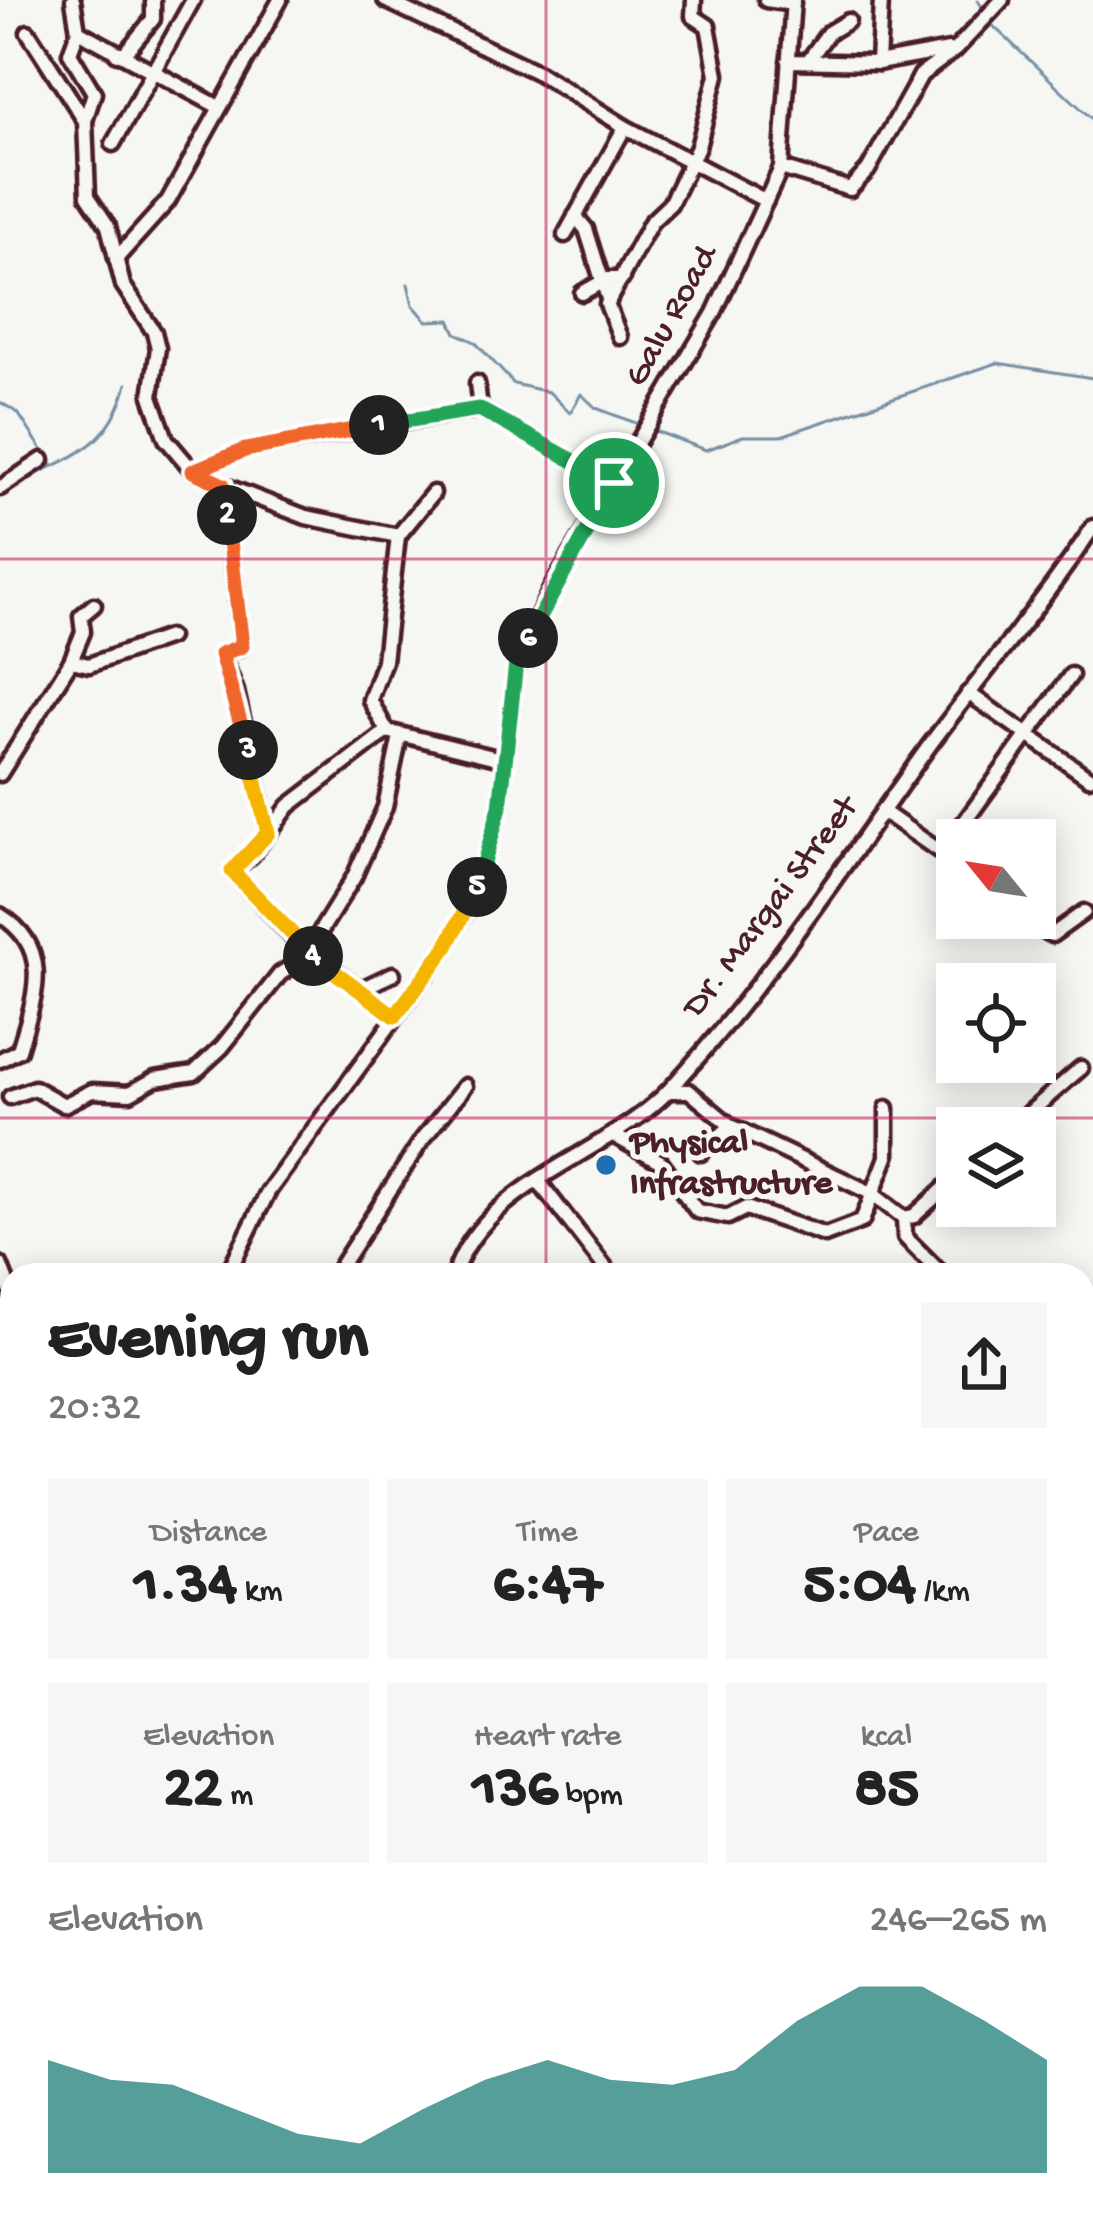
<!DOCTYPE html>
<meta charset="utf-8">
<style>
body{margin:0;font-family:"Gochi Hand",sans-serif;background:#f6f6f6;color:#222;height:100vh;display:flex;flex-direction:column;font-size:45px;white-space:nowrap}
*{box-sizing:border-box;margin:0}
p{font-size:39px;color:#767676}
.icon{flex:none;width:66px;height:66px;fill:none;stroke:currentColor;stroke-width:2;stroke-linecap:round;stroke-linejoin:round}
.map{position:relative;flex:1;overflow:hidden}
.sheet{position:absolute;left:0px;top:1263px;width:1095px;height:975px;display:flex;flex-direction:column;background:#fff;border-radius:36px 36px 0 0;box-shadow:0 6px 30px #0003}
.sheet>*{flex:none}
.needle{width:78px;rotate:300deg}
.controls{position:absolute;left:936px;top:819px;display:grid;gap:24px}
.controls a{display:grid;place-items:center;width:120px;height:120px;border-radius:0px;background:#fff;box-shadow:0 6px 30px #0003;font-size:60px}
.pin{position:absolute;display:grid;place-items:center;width:102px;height:102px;color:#fff;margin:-51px;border:6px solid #fff;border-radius:50%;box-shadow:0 3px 12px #0007}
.km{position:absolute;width:60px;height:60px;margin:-30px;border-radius:50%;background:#222;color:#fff;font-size:33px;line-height:60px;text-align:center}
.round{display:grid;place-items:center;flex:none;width:126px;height:126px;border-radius:0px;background:#f6f6f6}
.head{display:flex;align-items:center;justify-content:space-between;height:204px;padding:0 48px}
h1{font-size:66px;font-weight:800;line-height:90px}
.stats{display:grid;grid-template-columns:repeat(3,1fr);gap:18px;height:204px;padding:12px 48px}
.stats div{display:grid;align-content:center;border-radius:0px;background:#f6f6f6;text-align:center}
.stats b{font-size:60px;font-weight:800}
.stats small{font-size:33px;font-weight:400}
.stats p{font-size:33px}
.chart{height:336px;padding:24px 48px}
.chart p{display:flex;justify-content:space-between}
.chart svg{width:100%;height:216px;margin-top:12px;fill:#0f766e;opacity:.7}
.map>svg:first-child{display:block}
</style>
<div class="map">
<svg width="1093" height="2237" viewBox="0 0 1093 2237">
<rect width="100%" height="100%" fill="#f6f6f2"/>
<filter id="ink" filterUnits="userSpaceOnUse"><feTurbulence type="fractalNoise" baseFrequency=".00833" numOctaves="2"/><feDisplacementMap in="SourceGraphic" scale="24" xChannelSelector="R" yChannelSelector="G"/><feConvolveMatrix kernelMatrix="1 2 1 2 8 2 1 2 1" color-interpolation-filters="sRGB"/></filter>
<g filter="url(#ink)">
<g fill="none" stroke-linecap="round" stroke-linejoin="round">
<g stroke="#7590a3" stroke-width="3">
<polyline points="978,0 986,14"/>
<polyline points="990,23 1093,120"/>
<polyline points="408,284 413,305 427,321 450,320 456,333 475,342 514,384 549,392 570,413 581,394 596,408 641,425"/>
<polyline points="0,402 18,413 52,465"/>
<polyline points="650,429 706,450 743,436 781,436 997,363 1093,378"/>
<path d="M23,480C77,455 110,445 127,384"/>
</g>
<defs>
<g id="minor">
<polyline points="73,0 78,31 70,53 94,93 85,121"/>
<polyline points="385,0 539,73 625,127 766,201"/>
<polyline points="766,0 793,4"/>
<polyline points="78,31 219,107"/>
<polyline points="28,32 85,121 88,196 108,226 123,285 154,332 158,348 151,396 166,439 193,471 223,485 306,517 398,536"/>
<polyline points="117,54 126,52 153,19 153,0"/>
<polyline points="788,61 878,63 949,50"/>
<polyline points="808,61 828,33 848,21"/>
<polyline points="878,63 881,0"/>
<polyline points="113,144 193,0"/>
<polyline points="781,168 850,189 868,170 921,75 956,49 1002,0"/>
<polyline points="575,216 586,229 609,302"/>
<polyline points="565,235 625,127"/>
<polyline points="116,259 168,201 280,0"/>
<polyline points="582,293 607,279 622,279"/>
<polyline points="620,337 607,304 651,222 670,204 698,147 717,75 708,26 693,16 694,0"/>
<polyline points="477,383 480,409"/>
<polyline points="193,471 245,450 480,409 613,483"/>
<polyline points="223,485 242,647 222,654 236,691 268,833"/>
<polyline points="0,488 42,460"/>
<polyline points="398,536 384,661 370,700 387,731 505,760"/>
<polyline points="398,536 433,493"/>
<polyline points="71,661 83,632 81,616 94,605"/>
<polyline points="968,693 1089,778"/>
<polyline points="387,731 289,806 252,855 232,871 296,941 395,1016"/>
<polyline points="0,774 71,661 89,665 169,637"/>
<polyline points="882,811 942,853 1071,675"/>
<path d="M0,915C55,949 34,999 19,1050L0,1060"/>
<polyline points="1024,918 1052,935 1084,912"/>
<polyline points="359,990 393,974"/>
<polyline points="669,1091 689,1091 731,1126"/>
<polyline points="10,1097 34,1088 64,1105 92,1091 130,1093 155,1079 194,1073 222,1047 280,974 318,949 320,932 354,877 385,807 400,736"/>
<polyline points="1012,1128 1081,1068"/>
<polyline points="615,1136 661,1162 697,1211 728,1217 746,1208 825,1235 862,1221 887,1157 887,1108"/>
<polyline points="701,1153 731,1126 873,1194 904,1218 914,1216 957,1177"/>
<polyline points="539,1182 611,1275"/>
<polyline points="904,1218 905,1237 943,1275"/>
<polyline points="0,1264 12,1295"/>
<polyline points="227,1275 268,1192 446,948 475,894 500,807 516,663 551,589 714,313 781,168 793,0"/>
<polyline points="335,1275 422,1140 465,1086"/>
<path d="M454,1275C483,1182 610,1155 671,1088C767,983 846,861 929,746C983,673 1043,603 1093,527"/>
<polyline points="0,1348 12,1348"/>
<polyline points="1083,1498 1093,1497"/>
<polyline points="0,1523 12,1535"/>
<polyline points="0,1641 12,1644"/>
<polyline points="1083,1709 1093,1678"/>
<polyline points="1083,1724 1093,1741"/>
<polyline points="1083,1838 1093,1842"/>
<polyline points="0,1868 12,1861"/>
<polyline points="1083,1951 1093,1954"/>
<polyline points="0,1977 12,1972"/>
<polyline points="0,2036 12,2015"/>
<polyline points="1083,2050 1093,2053"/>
<polyline points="1083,2146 1093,2150"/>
<polyline points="0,2161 12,2148"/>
<polyline points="103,2226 103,2237"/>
<polyline points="189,2226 190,2237"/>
<polyline points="751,2226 787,2237"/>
<polyline points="1027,2226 1059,2237"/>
<polyline points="0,2233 2,2237"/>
<polyline points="234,2237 245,2226"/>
<polyline points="572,2237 575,2226"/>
<polyline points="828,2237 832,2226"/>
</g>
</defs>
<use href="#minor" stroke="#4a1f2b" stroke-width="21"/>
<use href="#minor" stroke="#f6f6f2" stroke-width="12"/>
</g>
</g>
<g fill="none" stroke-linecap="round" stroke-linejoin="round" filter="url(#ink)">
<defs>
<polyline id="split-1" points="379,425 479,409 614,483"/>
<polyline id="split-2" points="227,515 223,485 193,471 245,450 379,425"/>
<polyline id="split-3" points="227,515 242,646 221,654 248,750"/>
<polyline id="split-4" points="248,750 268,833 232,871 313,956"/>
<polyline id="split-5" points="313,956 395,1016 446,948 477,887"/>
<polyline id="split-6" points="477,887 500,807 516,663 528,638"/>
<polyline id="split-7" points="528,638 614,483"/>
</defs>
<use href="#split-1" stroke="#fff" stroke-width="24"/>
<use href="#split-2" stroke="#fff" stroke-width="24"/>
<use href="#split-3" stroke="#fff" stroke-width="24"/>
<use href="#split-4" stroke="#fff" stroke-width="24"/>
<use href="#split-5" stroke="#fff" stroke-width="24"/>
<use href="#split-6" stroke="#fff" stroke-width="24"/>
<use href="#split-7" stroke="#fff" stroke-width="24"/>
<use href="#split-1" stroke="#22a559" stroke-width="15"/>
<use href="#split-2" stroke="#f0652b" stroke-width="15"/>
<use href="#split-3" stroke="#f0652b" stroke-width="15"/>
<use href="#split-4" stroke="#f5b400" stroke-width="15"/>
<use href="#split-5" stroke="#f5b400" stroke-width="15"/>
<use href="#split-6" stroke="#22a559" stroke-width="15"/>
<use href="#split-7" stroke="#22a559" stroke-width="15"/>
</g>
<path fill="none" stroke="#c2185b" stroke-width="3" stroke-opacity="0.55" d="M546,0V1275M0,559H1093M0,1118H1093M0,1678H12M1083,1678H1093M546,2226V2237"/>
<circle fill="#1f6fb2" stroke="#f6f6f2" stroke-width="4.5" cx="606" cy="1165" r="12"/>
<g text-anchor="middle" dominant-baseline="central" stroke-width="10" stroke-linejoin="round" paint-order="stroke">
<g font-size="36" fill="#4a1f2b" stroke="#f6f6f2">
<text transform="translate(673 317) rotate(-61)">Galu Road</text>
<text transform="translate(772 908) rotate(-53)">Dr. Margai Street</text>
</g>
<g font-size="36" font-weight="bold" fill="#4a1f2b" stroke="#f6f6f2" text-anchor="start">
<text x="630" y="1144">Physical<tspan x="630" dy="41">Infrastructure</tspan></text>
</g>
</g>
</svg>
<div class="controls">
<a><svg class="needle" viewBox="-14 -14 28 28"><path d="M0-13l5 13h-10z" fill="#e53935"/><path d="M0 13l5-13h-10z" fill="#767676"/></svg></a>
<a><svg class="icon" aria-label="locate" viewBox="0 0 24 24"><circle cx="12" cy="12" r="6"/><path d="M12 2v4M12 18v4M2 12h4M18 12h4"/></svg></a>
<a><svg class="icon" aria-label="layers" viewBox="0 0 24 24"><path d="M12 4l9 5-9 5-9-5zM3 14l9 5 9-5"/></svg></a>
</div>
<div class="pin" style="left:614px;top:483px;background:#1e9e55"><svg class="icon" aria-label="arrive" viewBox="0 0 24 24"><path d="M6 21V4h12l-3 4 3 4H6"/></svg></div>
<b class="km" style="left:379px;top:425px">1</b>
<b class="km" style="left:227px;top:515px">2</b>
<b class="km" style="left:248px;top:750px">3</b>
<b class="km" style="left:313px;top:956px">4</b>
<b class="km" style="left:477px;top:887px">5</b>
<b class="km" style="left:528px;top:638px">6</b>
<section class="sheet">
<div class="head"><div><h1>Evening run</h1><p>20:32</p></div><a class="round"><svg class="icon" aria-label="share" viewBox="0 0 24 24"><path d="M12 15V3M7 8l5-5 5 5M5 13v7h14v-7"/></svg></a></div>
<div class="stats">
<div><p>Distance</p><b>1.34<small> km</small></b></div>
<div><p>Time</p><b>6:47</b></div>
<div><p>Pace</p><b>5:04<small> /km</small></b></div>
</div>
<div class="stats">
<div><p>Elevation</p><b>22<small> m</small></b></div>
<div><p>Heart rate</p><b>136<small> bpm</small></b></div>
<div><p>kcal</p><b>85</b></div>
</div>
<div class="chart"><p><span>Elevation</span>246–265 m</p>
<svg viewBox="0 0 160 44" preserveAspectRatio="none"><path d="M0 44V21L10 25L20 26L30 31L40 36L50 38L60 31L70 25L80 21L90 25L100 26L110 23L120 13L130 6L140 6L150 13L160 21V44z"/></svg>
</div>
</section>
</div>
